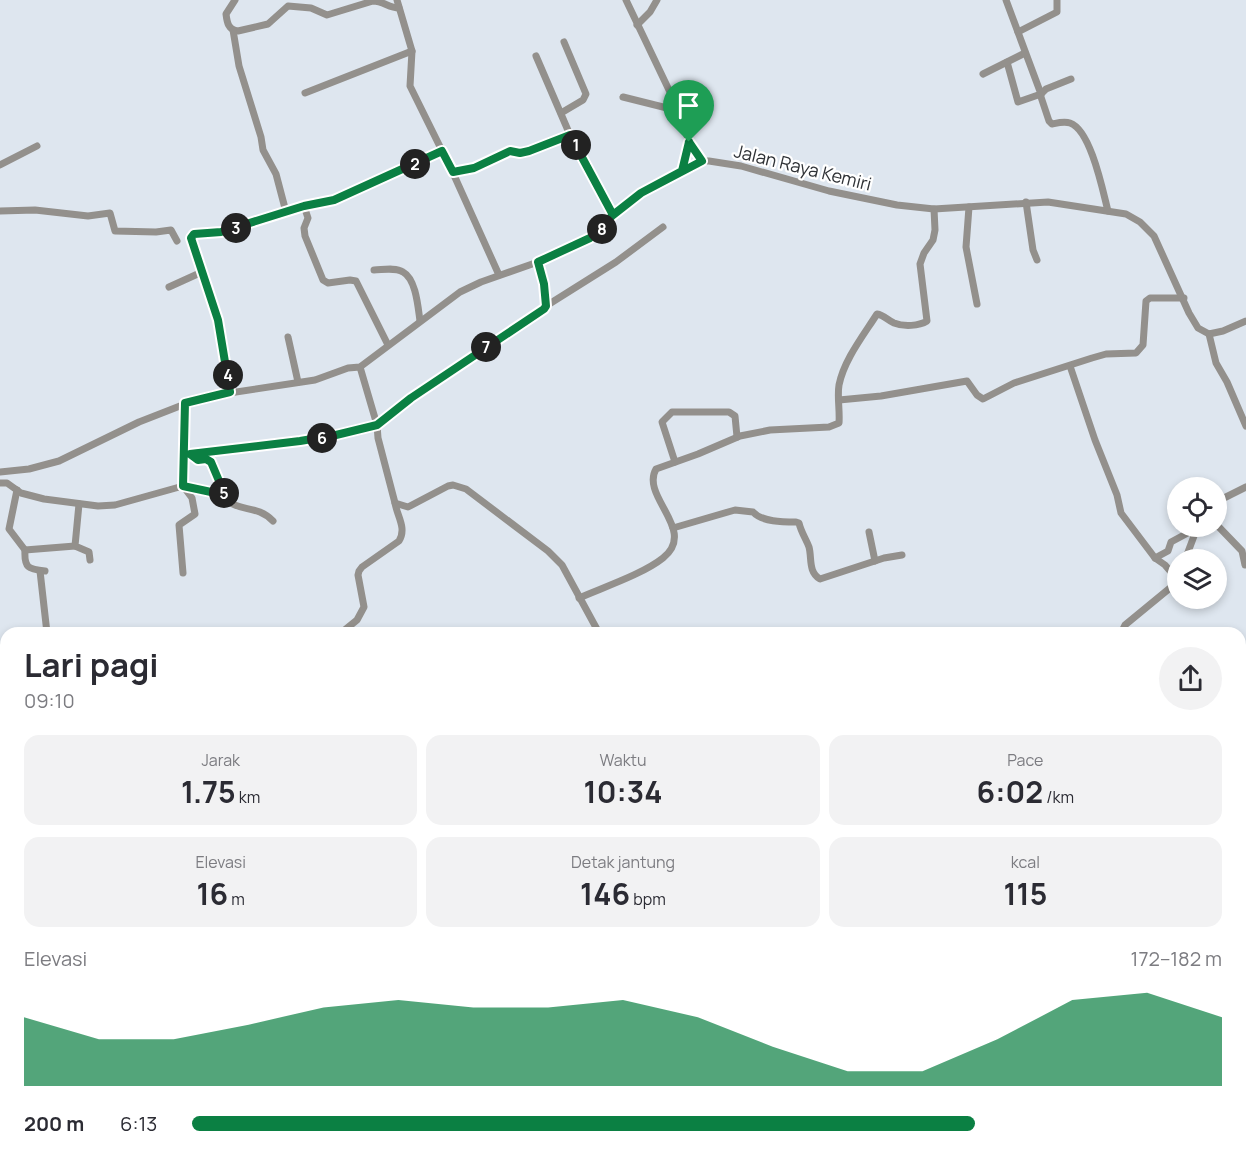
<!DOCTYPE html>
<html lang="id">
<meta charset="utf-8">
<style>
body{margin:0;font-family:Manrope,sans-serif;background:#f2f2f3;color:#2b2b33;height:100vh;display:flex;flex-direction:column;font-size:22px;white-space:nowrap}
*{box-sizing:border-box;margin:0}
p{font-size:20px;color:#7c7c81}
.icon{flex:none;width:33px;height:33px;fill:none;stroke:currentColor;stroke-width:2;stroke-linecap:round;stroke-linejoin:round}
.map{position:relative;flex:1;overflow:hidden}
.sheet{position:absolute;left:0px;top:627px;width:1246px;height:531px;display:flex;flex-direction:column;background:#fff;border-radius:18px 18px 0 0;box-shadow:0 3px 9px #0003}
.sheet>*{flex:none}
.buttons{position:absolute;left:1167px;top:477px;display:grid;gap:12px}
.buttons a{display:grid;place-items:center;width:60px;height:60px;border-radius:50%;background:#fff;box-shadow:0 3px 9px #0003;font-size:30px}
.pin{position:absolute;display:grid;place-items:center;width:51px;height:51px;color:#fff;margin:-62px -26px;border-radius:50% 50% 50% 0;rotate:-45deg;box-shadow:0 0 6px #0007}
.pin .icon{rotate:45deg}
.km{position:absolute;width:30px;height:30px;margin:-15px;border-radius:50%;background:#222;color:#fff;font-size:16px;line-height:30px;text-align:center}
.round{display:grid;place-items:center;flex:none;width:63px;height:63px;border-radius:32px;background:#f2f2f3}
.headline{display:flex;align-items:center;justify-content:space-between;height:102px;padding:0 24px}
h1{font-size:33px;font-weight:700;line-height:45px}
.stats{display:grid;grid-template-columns:repeat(3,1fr);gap:9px;height:102px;padding:6px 24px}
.stats div{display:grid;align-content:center;border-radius:15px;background:#f2f2f3;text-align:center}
.stats b{font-size:30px;font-weight:700}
.stats small{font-size:16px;font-weight:400}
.stats p{font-size:16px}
.chart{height:168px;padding:12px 24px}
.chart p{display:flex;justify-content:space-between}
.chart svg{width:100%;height:108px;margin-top:6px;fill:#0b8043;opacity:.7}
ul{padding:0 24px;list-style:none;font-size:20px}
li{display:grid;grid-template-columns:96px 72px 1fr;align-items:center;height:45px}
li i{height:15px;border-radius:8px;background:#0b8043}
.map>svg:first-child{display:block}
</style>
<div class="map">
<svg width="1246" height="1158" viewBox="0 0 1246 1158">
<rect width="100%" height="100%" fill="#dee6ef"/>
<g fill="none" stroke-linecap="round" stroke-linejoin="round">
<g stroke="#93908c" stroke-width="7">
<path d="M235,0L226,14C227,22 228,30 238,31L268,24L288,6L311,8L327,15L373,1C383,1 389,8 399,8"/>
<polyline points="397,0 412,51 410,86 453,173 499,275"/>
<polyline points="626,0 679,111 689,142 702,161"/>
<polyline points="1006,0 1041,94 1018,102 1007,62"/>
<polyline points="637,25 650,12 657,0"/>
<polyline points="233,30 239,66 261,137 263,150 276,174 286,212 334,200 442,151"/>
<polyline points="1018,32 1057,12 1057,0"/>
<polyline points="536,56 570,135 613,215"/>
<polyline points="983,74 1025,53"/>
<path d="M1071,79L1046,89L1041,94V97L1049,121L1052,124C1057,123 1064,121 1070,123C1091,130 1103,192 1108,211"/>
<polyline points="305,93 412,51"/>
<polyline points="623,97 679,111"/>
<polyline points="561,113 583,100 586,94 564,42"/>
<polyline points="0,165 37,146"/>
<polyline points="682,171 689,142"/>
<polyline points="453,173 474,168 510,151 520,153 529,151 570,135"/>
<polyline points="1026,202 1033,250 1037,260"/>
<polyline points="304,206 308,218 304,228 305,236 323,280 328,283 350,280 356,281 388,345"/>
<polyline points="969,207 966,247 977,304"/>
<polyline points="0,211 35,210 88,216 110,213 115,231 156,232 171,230 177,241"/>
<path d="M374,270C382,270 395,267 403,272C416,279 418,307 420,321"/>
<polyline points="201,271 191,238 193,234 221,232 286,212"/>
<polyline points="169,287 202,272 218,320 230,392"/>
<polyline points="546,306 616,262 663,227"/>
<polyline points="1209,334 1216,363 1227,382 1246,426"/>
<polyline points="288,337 298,382"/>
<polyline points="1070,366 1095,440 1117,495 1121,513 1155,558 1165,565 1176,578"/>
<polyline points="360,367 377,425 378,438 395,503 408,507 448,486 453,485 466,489 548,551 562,565 599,633"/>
<polyline points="839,400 881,396 967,381 977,395 983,399 1014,383 1092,358 1106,354 1136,353 1143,345 1146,301 1150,298 1184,298"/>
<polyline points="185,403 183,453 185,455 300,441 336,435 377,425 411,398 544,309 546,306 544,284 538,262"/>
<path d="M190,454L198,460L206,459L211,462L228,501C242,512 257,505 273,521"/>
<polyline points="675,462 662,422 672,412 729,412 735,416 737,437"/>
<polyline points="0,472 29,469 59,461 139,422 203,397 315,380 348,368 360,367 460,292 481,282 538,262 584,242 597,233 613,215 641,193 691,166 702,161 709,161 741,166 829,191 897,205 934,209 1048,202 1126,214 1140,222 1154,236 1189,313 1198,328 1209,334 1223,331 1246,321"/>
<polyline points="0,483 7,483 21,493 44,499 98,506 115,505 183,486 224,495"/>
<path d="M17,490L9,529L25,550C24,568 28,569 45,571"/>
<polyline points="1216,502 1246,487"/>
<polyline points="79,504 75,546 89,552 90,560"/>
<polyline points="1216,524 1242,551 1245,565"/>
<path d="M673,528L735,510L753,512C762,522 783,522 796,522L799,523C801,532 806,539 809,547C812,558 808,572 820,579L884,558L902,555"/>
<polyline points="869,532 875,561"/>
<polyline points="25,550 75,546"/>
<polyline points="1155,558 1168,551 1171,542 1197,528"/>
<polyline points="1185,560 1197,528"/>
<polyline points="40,571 47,633"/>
<polyline points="183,573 179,525 195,514 192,498 183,486 184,454"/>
<path d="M579,598C604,587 643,574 663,558C698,530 640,497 656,469L698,454L740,436L770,430L829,427L839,423C840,410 837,397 839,385C844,360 863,336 877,314C884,315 887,320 894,323C904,327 919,326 927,321L920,264L924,253L933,240L935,230L934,209"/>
<path d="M341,633L357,620L364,607L358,575L359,571L362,567L399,541C407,528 397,516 395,503"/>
<polyline points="1121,633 1125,625 1170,588 1177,576"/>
<polyline points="0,663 6,669"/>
<polyline points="1241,767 1246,760"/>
<polyline points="0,896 6,904"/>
<polyline points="0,933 6,929"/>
<polyline points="754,1152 755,1158"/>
<polyline points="356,1158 373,1152"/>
<polyline points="449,1158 450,1152"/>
<polyline points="940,1158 945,1152"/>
</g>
</g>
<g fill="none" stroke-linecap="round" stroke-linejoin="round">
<defs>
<polyline id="route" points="689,142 682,171 641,193 613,215 570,135 529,151 520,153 510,151 474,168 453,172 442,151 334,200 304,206 221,232 194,234 191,238 218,320 230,392 185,403 183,486 225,495 211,462 206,459 198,460 190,454 300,441 336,435 377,425 411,398 544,309 546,306 544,284 538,262 590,238 613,215 641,193 702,161 689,142"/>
</defs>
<use href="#route" stroke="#fff" stroke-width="12"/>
<use href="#route" stroke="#0b8043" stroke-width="8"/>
</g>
<g text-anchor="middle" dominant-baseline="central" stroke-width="4.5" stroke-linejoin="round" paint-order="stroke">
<g font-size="18" fill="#2f3236" stroke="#fff">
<text transform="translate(803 167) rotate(14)">Jalan Raya Kemiri</text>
</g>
</g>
</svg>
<div class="buttons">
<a><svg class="icon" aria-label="locate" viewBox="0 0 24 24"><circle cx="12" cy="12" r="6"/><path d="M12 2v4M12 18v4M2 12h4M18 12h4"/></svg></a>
<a><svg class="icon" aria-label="layers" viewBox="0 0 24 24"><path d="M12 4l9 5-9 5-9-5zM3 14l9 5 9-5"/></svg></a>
</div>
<div class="pin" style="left:689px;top:142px;background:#1e9e55"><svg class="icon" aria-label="arrive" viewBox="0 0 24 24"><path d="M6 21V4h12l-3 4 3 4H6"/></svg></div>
<b class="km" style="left:576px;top:145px">1</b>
<b class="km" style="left:415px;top:164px">2</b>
<b class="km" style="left:236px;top:228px">3</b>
<b class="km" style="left:228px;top:375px">4</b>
<b class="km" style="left:224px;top:493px">5</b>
<b class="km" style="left:322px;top:438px">6</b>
<b class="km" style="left:486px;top:347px">7</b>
<b class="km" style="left:602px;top:229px">8</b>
<section class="sheet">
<div class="headline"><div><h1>Lari pagi</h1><p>09:10</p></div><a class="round"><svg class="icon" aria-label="share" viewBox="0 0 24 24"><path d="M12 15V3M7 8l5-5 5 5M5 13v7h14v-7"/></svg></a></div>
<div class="stats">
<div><p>Jarak</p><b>1.75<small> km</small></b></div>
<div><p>Waktu</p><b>10:34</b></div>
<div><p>Pace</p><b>6:02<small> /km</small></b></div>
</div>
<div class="stats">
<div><p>Elevasi</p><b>16<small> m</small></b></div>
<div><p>Detak jantung</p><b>146<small> bpm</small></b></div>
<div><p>kcal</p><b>115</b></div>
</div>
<div class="chart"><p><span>Elevasi</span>172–182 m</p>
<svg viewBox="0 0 160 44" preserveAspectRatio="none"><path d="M0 44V16L10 25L20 25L30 19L40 12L50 9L60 12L70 12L80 9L90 16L100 28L110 38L120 38L130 25L140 9L150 6L160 16V44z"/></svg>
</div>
<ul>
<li><b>200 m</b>6:13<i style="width:76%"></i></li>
</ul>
</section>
</div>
